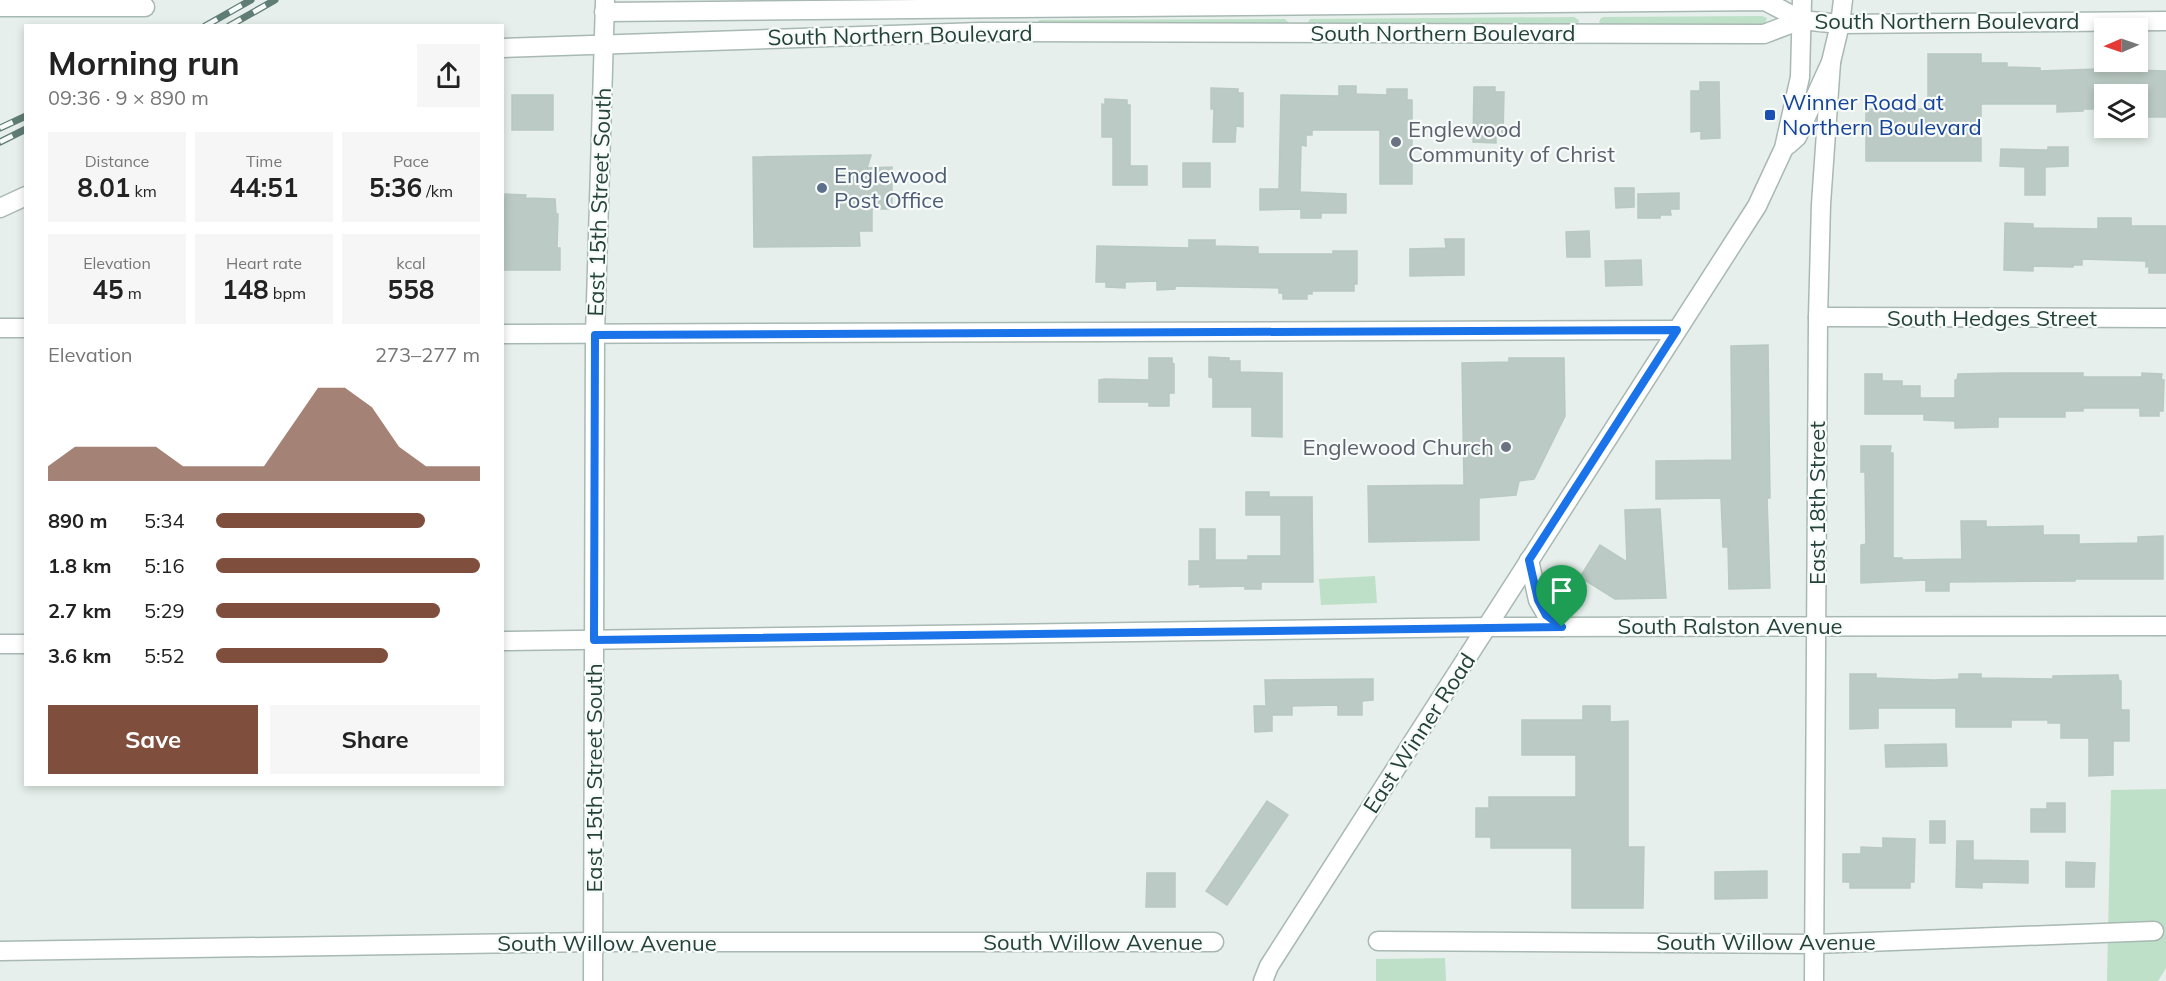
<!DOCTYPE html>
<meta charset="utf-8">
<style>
body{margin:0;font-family:Mulish,sans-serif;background:#f6f6f6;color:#222;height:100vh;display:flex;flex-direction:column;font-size:22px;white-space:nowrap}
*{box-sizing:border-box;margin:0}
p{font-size:20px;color:#767676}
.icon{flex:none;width:33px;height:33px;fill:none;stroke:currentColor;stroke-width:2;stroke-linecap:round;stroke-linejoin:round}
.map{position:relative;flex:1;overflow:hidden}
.details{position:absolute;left:24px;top:24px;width:480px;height:762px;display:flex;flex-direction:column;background:#fff;border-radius:0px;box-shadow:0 3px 9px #0003}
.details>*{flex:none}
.needle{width:39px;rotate:268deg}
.buttons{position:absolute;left:2094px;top:18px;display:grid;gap:12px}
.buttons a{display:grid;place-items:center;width:54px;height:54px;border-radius:0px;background:#fff;box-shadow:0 3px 9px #0003;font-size:30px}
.pin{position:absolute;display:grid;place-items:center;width:51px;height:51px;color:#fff;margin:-62px -26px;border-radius:50% 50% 50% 0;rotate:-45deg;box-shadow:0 0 6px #0007}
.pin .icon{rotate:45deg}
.round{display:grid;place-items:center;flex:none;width:63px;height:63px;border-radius:0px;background:#f6f6f6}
.head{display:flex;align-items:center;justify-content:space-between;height:102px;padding:0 24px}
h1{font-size:33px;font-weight:700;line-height:45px}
.metrics{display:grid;grid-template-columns:repeat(3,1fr);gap:9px;height:102px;padding:6px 24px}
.metrics div{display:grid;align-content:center;border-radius:0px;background:#f6f6f6;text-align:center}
.metrics b{font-size:26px;font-weight:700}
.metrics small{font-size:16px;font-weight:400}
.metrics p{font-size:16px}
.chart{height:168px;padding:12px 24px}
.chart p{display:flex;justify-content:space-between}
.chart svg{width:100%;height:108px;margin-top:6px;fill:#804e3d;opacity:.7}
.action{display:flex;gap:12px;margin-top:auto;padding:12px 24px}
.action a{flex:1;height:69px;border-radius:0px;background:#804e3d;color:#fff;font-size:24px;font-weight:700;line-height:69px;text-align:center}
.action a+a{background:#f6f6f6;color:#222}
ul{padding:0 24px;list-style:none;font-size:20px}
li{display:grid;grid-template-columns:96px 72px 1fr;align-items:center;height:45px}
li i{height:15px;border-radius:8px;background:#804e3d}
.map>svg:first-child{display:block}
</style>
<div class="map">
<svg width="2166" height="981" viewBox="0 0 2166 981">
<rect width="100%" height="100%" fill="#e6efeb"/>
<g fill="#bfe0c8">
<polygon points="1762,16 1767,18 1765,24 1603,26 1599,22 1601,18 1604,17"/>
<polygon points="1574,17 1579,20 1578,24 1575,25 1307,24 1310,19"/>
<polygon points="1285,19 1288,22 1287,26 1036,25 1039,20"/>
<polygon points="1375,576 1377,603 1321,605 1319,579"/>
<polygon points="2166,789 2166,968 2158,981 2107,981 2111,790"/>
<polygon points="1445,958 1446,981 1376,981 1376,959"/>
</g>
<g fill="#bbcac4" stroke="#b8c9c2" stroke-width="1.5">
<polygon points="1928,54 1981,54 1981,63 2007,63 2007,67 2040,68 2040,71 2098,69 2166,71 2166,117 2142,117 2142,94 2104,94 2104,109 2083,109 2083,111 2057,112 2057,104 1981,104 1981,161 1866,161 1866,109 1928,109"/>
<polygon points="1700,82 1719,82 1720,138 1701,139 1701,131 1691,132 1691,91 1700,91"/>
<polygon points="1339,86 1356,86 1356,94 1387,95 1387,89 1407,89 1407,100 1412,100 1412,184 1380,184 1380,130 1312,130 1312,135 1306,135 1306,146 1301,145 1300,192 1346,194 1346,213 1321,213 1321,218 1301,218 1301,209 1260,210 1260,189 1279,189 1281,95 1339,96"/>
<polygon points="1474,87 1495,87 1495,92 1504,92 1503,135 1496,135 1496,143 1473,142"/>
<polygon points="1211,88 1238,89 1238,93 1243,93 1243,127 1236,126 1235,142 1213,142 1214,109 1211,109"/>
<rect x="512" y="95" width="41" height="35"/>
<polygon points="1105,99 1127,100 1127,105 1130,105 1130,166 1147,166 1147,185 1113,185 1113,137 1102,137 1102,104 1105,105"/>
<polygon points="2048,147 2068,147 2068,166 2045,167 2045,195 2025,195 2025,167 2000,166 2001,149 2048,150"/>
<polygon points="871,155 867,168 892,167 892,209 872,209 872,231 859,231 860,246 754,247 753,157"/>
<rect x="1183" y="163" width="27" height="24"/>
<polygon points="1615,188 1634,188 1634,207 1616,208"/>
<polygon points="1679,193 1679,209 1670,209 1671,215 1660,215 1660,218 1638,218 1638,194"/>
<polygon points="505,194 526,195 525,198 555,199 556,214 558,214 557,248 560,248 560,270 502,270"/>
<polygon points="2098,218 2131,218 2131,226 2166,226 2166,273 2149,273 2149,266 2146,267 2146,261 2082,259 2082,265 2073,265 2073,267 2033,266 2033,271 2004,270 2005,223 2033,224 2033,228 2098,229"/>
<polygon points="1589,231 1590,257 1567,257 1566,232"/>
<polygon points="1445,239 1464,239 1464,275 1410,276 1410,249 1446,248"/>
<polygon points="1189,240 1215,240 1215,246 1258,247 1258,254 1333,254 1333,251 1357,251 1357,284 1354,284 1354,291 1312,291 1312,294 1307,294 1307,299 1283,299 1283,293 1279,293 1279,288 1175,286 1175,289 1157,290 1157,281 1125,282 1125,288 1106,287 1106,282 1096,282 1097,246 1189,248"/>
<polygon points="1641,260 1642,285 1606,286 1605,261"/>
<polygon points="1768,345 1770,498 1767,498 1770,588 1729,589 1728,547 1723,547 1721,498 1656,499 1656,461 1732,460 1731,346"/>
<polygon points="1209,357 1229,358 1229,361 1240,361 1240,372 1282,373 1282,437 1252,436 1252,407 1213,407 1213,378 1209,377"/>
<polygon points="1149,358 1172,358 1172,363 1174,364 1174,393 1169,393 1169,406 1149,406 1149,402 1099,402 1099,380 1105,379 1149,380"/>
<polygon points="1509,358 1564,358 1565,416 1534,479 1519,481 1516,495 1479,498 1479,540 1369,542 1368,486 1464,485 1462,363 1509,362"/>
<polygon points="2004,373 2083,373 2083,377 2142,377 2142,373 2162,374 2161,379 2164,380 2163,411 2159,411 2159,416 2140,416 2140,408 2083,408 2083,411 2065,411 2065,417 1998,417 1998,427 1955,428 1955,421 1924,420 1924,414 1865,414 1865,374 1882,374 1882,381 1902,381 1902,386 1920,386 1920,398 1955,398 1955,380 1957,380 1958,374"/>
<polygon points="1861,446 1891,446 1890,453 1893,453 1893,558 1902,558 1902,560 1962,559 1961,521 1986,521 1986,527 2043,526 2043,535 2079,535 2079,544 2138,543 2138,537 2163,536 2163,579 2075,579 2075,581 1949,582 1949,591 1926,591 1926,580 1861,583 1861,545 1866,544 1865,472 1861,472"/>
<polygon points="1246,492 1269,492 1269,497 1312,497 1313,582 1261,582 1261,589 1245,589 1245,586 1200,587 1200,584 1189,585 1189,561 1200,561 1200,529 1215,529 1215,560 1248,560 1248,556 1281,556 1281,515 1246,515"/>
<polygon points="1660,509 1666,598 1615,599 1580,577 1600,545 1627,562 1625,510"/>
<polygon points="1850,674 1876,674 1876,678 1934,680 1959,679 1959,674 1981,674 1981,678 2053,679 2053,676 2118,675 2119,681 2121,681 2121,710 2129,710 2129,741 2113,741 2113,775 2089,776 2089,738 2061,738 2061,723 2048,723 2048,720 2011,720 2011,727 1956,727 1956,708 1878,708 1878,728 1850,729"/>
<polygon points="1373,679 1373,700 1362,701 1362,715 1338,715 1338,705 1292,706 1292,715 1272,715 1272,731 1255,732 1254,706 1266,706 1265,680"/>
<polygon points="1583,706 1610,706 1610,722 1628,721 1628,847 1644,847 1643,908 1572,908 1572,848 1491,848 1491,837 1476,837 1476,808 1489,808 1489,797 1576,797 1576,755 1522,755 1522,720 1583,720"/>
<polygon points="1946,744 1947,766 1886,767 1885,745"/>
<polygon points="1267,801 1288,815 1227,905 1206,891"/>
<polygon points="2047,803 2065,803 2065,832 2031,832 2031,809 2047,809"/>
<rect x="1930" y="821" width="15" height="22"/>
<polygon points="1883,838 1915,839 1914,882 1910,882 1910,888 1850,888 1850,882 1843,882 1843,854 1861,854 1861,847 1883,848"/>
<polygon points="1957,841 1973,841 1973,860 2028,861 2028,883 1982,882 1982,888 1956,887"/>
<polygon points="2066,862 2095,863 2094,887 2066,887"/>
<polygon points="1767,871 1767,898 1715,899 1715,872"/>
<polygon points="1147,873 1175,873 1175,907 1146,907"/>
</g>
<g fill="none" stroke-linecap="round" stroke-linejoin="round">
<defs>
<g id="minor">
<polyline points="0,7 145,7"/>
<polyline points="604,12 1765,1 1801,20 1840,24 2166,21"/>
<polyline points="502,48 981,32 1764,34 1801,20"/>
<polyline points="1788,145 1797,137 1831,62 1840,24 1843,0"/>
<polyline points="0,208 26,196"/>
<polyline points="1818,317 2166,318"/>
<polyline points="0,328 26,328"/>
<polyline points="502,334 1677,330"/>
<polyline points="1529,560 1538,600 1546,614 1562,627"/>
<polyline points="502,641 1487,627 2166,626"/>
<polyline points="0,644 26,644"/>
<polyline points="1378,941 1815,944 2154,931"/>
<polyline points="0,951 593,942 1214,942"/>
<polyline points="593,981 595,335 605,2"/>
<polyline points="1263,981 1269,966 1757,206 1784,148 1800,77 1802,0"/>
<polyline points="1814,981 1818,317 1821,204 1831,62"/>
</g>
</defs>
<use href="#minor" stroke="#a8b8b2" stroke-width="21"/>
<use href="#minor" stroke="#fff" stroke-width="18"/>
<defs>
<g id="rail">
<polyline points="205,26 251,0"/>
<polyline points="229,26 275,0"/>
<polyline points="0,128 26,116"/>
<polyline points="0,142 26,129"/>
</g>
</defs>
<use href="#rail" stroke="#5f7d75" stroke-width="7"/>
<use href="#rail" stroke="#f7fbf9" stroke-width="4.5" stroke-dasharray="14" stroke-linecap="butt"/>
</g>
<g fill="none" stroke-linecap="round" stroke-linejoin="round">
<defs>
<polygon id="route" points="1677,330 1529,560 1538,600 1546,615 1562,627 594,640 595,335"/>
</defs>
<use href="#route" stroke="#fff" stroke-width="12"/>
<use href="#route" stroke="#1a73e8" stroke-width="8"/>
</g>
<rect fill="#1a4fb4" stroke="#f7fbf9" stroke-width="2" x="1764" y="109" width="12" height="12" rx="3"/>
<g fill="#6b7280" stroke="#f7fbf9" stroke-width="2">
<circle cx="1396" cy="142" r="6"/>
<circle cx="1506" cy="447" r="6"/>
</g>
<circle fill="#5c6f8a" stroke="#f7fbf9" stroke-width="2" cx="822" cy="188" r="6"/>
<g text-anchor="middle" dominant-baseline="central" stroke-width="4.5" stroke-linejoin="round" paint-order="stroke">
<g font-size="22" fill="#24423a" stroke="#f7fbf9">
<text x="1947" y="21">South Northern Boulevard</text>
<text x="1443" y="33">South Northern Boulevard</text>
<text transform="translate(900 35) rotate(-1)">South Northern Boulevard</text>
<text transform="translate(599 202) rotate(-88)">East 15th Street South</text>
<text x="1992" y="318">South Hedges Street</text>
<text transform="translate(1817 503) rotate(-90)">East 18th Street</text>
<text x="1730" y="626">South Ralston Avenue</text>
<text transform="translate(1419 733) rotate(-57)">East Winner Road</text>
<text transform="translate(594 778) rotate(-90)">East 15th Street South</text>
<text x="1093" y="942">South Willow Avenue</text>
<text x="1766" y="942">South Willow Avenue</text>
<text x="607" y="943">South Willow Avenue</text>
</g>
<g font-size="22" fill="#164399" stroke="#f7fbf9" text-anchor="start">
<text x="1782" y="102">Winner Road at<tspan x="1782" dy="25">Northern Boulevard</tspan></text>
</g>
<g font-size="22" fill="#5b616d" stroke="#f7fbf9" text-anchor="start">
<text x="1408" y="129">Englewood<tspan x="1408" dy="25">Community of Christ</tspan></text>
<text x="1494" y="447" text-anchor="end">Englewood Church</text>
</g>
<g font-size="22" fill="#4e5e75" stroke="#f7fbf9" text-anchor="start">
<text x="834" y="175">Englewood<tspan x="834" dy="25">Post Office</tspan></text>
</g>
</g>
</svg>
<div class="buttons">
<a><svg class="needle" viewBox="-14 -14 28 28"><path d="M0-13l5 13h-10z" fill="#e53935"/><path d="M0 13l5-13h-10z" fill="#767676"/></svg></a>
<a><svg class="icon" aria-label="layers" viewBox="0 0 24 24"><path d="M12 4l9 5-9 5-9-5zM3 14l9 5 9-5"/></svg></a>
</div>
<div class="pin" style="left:1562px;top:627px;background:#1e9e55"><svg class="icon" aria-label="arrive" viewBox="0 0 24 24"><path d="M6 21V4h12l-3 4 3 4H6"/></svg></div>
<section class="details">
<div class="head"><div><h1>Morning run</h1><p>09:36 · 9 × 890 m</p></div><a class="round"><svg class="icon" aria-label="share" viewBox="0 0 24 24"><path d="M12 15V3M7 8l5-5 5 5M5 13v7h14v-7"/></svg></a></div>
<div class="metrics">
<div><p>Distance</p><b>8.01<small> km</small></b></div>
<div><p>Time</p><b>44:51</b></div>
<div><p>Pace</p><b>5:36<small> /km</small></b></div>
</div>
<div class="metrics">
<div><p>Elevation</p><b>45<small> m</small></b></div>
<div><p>Heart rate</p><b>148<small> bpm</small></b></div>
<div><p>kcal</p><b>558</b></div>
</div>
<div class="chart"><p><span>Elevation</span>273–277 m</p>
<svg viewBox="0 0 160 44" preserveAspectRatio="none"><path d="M0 44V38L10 30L20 30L30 30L40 30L50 38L60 38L70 38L80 38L90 22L100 6L110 6L120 14L130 30L140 38L150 38L160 38V44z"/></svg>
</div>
<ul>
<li><b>890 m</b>5:34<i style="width:79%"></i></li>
<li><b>1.8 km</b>5:16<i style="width:100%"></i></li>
<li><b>2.7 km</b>5:29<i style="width:85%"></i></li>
<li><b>3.6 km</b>5:52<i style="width:65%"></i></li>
</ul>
<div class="action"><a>Save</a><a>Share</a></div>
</section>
</div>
